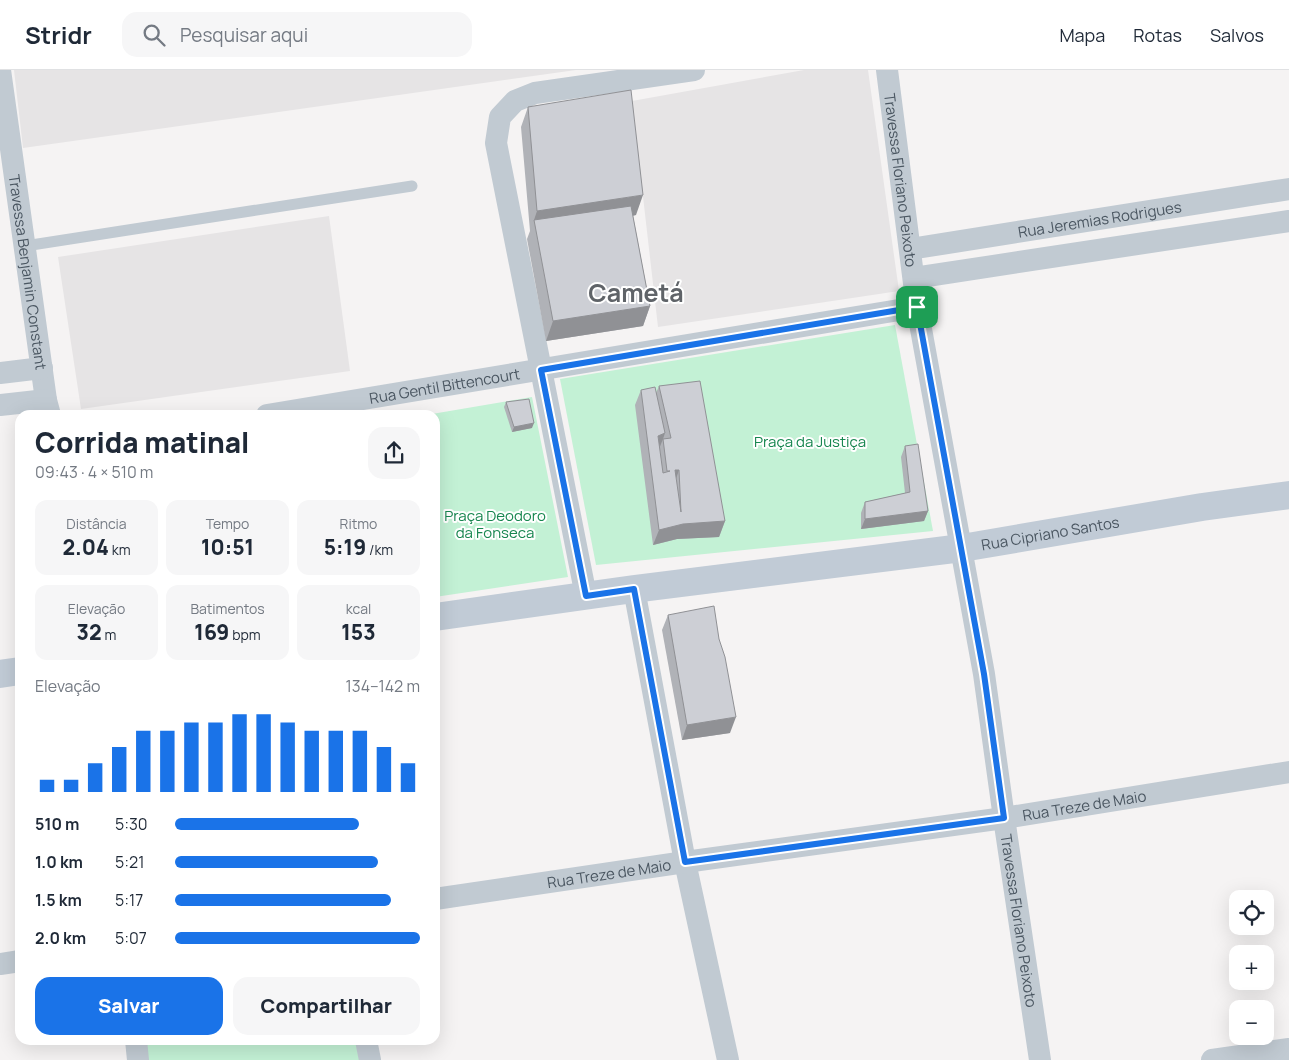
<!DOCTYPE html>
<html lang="pt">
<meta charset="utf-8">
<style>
body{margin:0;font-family:Manrope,sans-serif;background:#f6f6f7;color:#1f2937;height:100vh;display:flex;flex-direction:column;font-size:19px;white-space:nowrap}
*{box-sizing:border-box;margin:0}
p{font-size:16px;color:#747a83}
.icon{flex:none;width:28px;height:28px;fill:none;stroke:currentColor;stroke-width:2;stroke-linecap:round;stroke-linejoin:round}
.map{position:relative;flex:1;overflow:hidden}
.details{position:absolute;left:15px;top:340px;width:425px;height:635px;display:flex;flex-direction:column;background:#fff;border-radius:15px;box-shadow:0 5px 20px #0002}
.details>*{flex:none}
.fabs{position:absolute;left:1229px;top:820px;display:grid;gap:10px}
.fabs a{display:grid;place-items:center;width:45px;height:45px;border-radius:10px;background:#fff;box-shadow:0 5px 20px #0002;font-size:25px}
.pin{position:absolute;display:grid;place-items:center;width:42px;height:42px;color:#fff;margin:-21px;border-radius:10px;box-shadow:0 2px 8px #0006}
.round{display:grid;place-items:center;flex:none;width:52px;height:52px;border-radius:15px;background:#f6f6f7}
.headline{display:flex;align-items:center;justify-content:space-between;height:85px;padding:0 20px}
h1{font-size:28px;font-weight:800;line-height:38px}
.metrics{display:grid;grid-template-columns:repeat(3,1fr);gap:8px;height:85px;padding:5px 20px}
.metrics div{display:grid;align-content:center;border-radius:12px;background:#f6f6f7;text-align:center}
.metrics b{font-size:21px;font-weight:800}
.metrics small{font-size:14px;font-weight:400}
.metrics p{font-size:14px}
.chart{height:140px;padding:10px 20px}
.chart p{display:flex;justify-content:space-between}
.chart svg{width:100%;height:90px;margin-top:5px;stroke:#1a73e8;stroke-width:6}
.action{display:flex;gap:10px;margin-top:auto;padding:10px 20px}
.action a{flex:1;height:58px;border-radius:15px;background:#1a73e8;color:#fff;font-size:20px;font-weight:800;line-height:58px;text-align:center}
.action a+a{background:#f6f6f7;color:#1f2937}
ul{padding:0 20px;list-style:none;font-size:16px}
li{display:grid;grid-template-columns:80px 60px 1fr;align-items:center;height:38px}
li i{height:12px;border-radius:6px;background:#1a73e8}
header{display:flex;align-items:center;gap:30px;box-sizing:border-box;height:70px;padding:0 25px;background:#fff;border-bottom:1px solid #e0e1e3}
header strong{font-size:24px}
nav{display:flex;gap:28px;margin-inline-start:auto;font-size:18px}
.search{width:350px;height:45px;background:#f6f6f7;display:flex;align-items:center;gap:12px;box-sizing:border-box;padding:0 18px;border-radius:15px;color:#747a83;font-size:19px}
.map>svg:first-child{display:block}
</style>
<header>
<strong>Stridr</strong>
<div class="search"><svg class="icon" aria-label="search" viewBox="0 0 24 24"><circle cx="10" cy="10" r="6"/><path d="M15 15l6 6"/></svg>Pesquisar aqui</div>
<nav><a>Mapa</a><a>Rotas</a><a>Salvos</a></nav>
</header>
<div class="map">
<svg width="1289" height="990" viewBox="0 0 1289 990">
<rect width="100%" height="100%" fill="#f5f3f3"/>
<g fill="#e6e4e5">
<polygon points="14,0 576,0 23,78"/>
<polygon points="804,0 868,0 899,221 658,257 632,31"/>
<polygon points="329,146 350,301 81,339 58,187"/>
</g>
<g fill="#c3f1d5">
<polygon points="895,255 933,461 596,495 560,309"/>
<polygon points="532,327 568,507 435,527 435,345 426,345"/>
<polygon points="143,970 358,970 363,990 146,990"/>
</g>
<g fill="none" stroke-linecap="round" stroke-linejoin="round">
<polyline stroke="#c1cad2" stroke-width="11" points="25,176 412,116"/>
<g stroke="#c1cad2" stroke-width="22">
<path id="s1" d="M0,0L46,330L50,345"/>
<path id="s2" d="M887,0L917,237L984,604L1004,748L1040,990"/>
<path id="s3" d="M910,179L1289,119"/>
<polyline points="914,208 1289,151"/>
<polyline points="0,303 42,298"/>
<polyline points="0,335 46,330"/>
<path id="s4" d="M267,345L917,237"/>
<polyline points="634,519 685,792 728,990"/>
<polyline points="586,526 496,73 500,47 515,31 535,23 694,0"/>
<path id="s5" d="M435,829L685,792L1004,748L1289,702"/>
<polyline points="0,894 20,891"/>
<polyline points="136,970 138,990"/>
<polyline points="366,970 370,990"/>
<polyline points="1212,990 1289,979"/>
</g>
<g stroke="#c1cbd6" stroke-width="28">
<path id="s6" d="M435,547L634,519L962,478L1202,437L1289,425"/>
<polyline points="0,604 20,601"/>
</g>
</g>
<g fill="#b0b2b7">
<polygon points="528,37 636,145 633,146 650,236 643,256 546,271 527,169 530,161 521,57"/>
<polygon points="659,316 725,451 719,467 677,469 653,475 635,335 641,320 656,323"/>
<polygon points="506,332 532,358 512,362 504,337"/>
<polygon points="905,376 928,441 924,451 861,459 861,443 865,432 905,423 901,387"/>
<polygon points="668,545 719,569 730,663 682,670 662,560"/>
</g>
<g fill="#909195">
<polygon points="643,125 636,145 536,160 534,150 537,141"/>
<polygon points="650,236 643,256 546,271 553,251"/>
<polygon points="534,353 532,358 512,362 514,357"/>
<polygon points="665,363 663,369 659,379 658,366"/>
<polygon points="675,400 679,400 674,415"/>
<polygon points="928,441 924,451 861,459 865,449"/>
<polygon points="725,451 719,467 677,469 653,475 659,460 683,454"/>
<polygon points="736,647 730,663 682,670 687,655"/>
</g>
<g fill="#cdcfd5" stroke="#909195" fill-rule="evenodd">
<polygon points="631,20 643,125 537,141 528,37"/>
<polygon points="631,136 650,236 553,251 534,150"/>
<path d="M700,311L725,451L683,454L659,460L641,320L655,317L665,363L658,366L663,403L670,401H667L663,369L671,368L659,316ZM675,400H679L681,442Z"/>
<polygon points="529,329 534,353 514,357 506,332"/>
<polygon points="918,374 928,441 865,449 865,432 910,422 905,376"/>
<polygon points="714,536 719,569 725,587 736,647 687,655 668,545"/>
</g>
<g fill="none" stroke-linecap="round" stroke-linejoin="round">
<defs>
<polygon id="route" points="917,237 984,604 1004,748 685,792 634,519 586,526 541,300"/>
</defs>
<use href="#route" stroke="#fff" stroke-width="10"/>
<use href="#route" stroke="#1a73e8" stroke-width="6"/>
</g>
<g text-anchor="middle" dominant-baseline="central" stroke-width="4" stroke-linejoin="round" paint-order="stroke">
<g font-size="15" fill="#4a5661" stroke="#fff">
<text stroke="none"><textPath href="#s2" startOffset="111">Travessa Floriano Peixoto</textPath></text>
<text stroke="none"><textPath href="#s3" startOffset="192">Rua Jeremias Rodrigues</textPath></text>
<text stroke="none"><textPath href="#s1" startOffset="204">Travessa Benjamin Constant</textPath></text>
<text stroke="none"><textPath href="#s4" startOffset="180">Rua Gentil Bittencourt</textPath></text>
<text stroke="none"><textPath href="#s6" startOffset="621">Rua Cipriano Santos</textPath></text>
<text stroke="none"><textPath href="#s5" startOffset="656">Rua Treze de Maio</textPath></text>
<text stroke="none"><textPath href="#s5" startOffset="176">Rua Treze de Maio</textPath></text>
<text stroke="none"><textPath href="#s2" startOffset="861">Travessa Floriano Peixoto</textPath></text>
</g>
<g font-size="15" fill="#17864f" stroke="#fff">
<text x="810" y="371">Praça da Justiça</text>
<text x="495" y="445">Praça Deodoro<tspan x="495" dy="17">da Fonseca</tspan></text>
</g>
<g font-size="25" font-weight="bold" fill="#5f6368" stroke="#fff">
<text x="636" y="222">Cametá</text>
</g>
</g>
</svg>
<div class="fabs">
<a><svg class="icon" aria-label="locate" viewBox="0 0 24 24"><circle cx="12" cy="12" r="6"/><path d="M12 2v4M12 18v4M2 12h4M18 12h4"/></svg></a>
<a>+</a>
<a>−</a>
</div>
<div class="pin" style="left:917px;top:237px;background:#1e9e55"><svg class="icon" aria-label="arrive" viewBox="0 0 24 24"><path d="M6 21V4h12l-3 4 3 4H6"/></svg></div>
<section class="details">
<div class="headline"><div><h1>Corrida matinal</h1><p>09:43 · 4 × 510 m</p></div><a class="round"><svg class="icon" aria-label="share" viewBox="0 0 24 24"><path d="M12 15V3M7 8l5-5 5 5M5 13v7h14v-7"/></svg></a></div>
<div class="metrics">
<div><p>Distância</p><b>2.04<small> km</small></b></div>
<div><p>Tempo</p><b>10:51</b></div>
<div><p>Ritmo</p><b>5:19<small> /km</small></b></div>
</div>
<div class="metrics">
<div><p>Elevação</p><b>32<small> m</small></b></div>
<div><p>Batimentos</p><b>169<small> bpm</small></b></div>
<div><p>kcal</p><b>153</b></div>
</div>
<div class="chart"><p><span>Elevação</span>134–142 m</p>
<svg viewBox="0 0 160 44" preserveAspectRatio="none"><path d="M5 44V38M15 44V38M25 44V30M35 44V22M45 44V14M55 44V14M65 44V10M75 44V10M85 44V6M95 44V6M105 44V10M115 44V14M125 44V14M135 44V14M145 44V22M155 44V30"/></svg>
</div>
<ul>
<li><b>510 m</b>5:30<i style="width:75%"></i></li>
<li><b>1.0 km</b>5:21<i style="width:83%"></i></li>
<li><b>1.5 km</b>5:17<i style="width:88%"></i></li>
<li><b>2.0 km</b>5:07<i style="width:100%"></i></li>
</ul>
<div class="action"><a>Salvar</a><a>Compartilhar</a></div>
</section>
</div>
